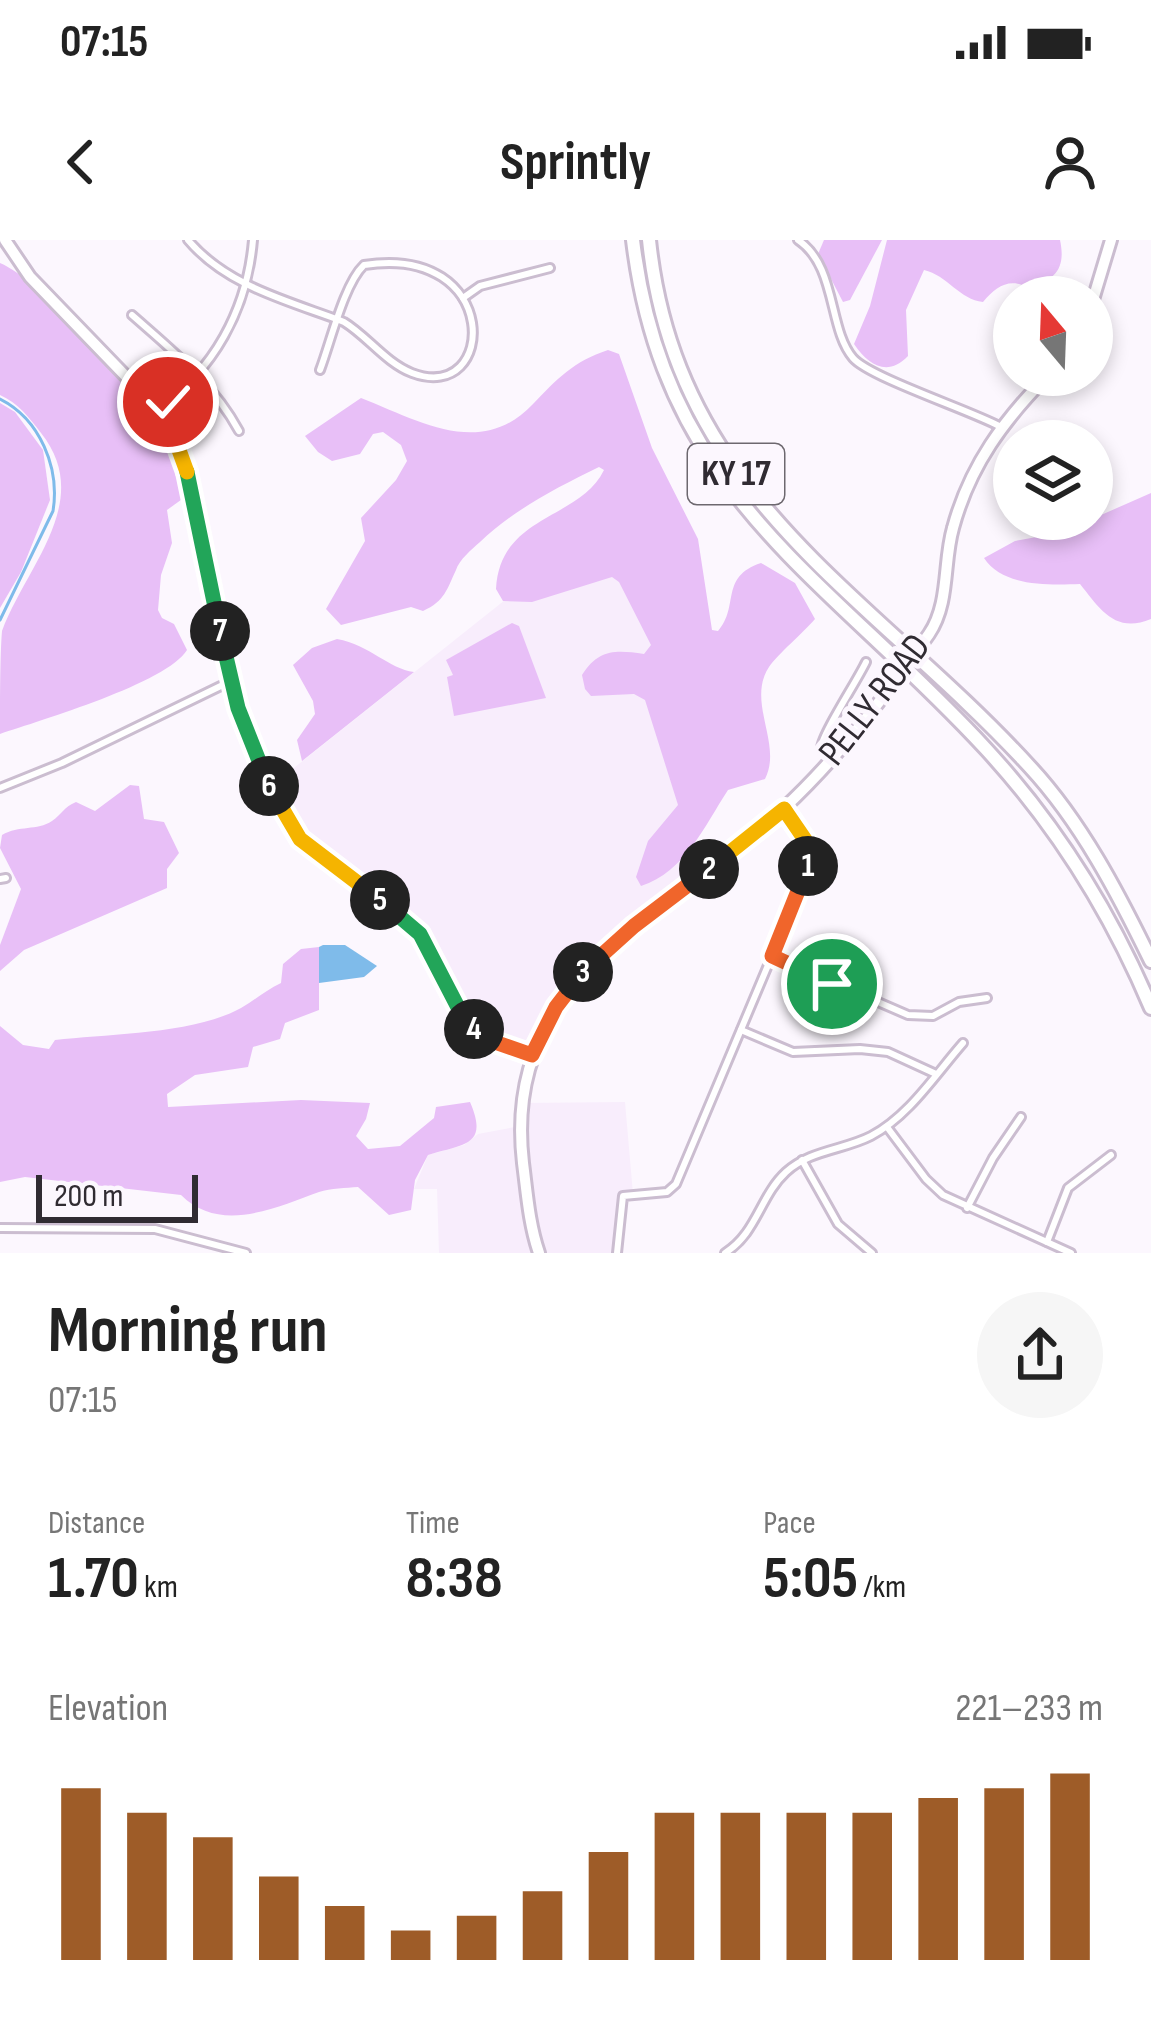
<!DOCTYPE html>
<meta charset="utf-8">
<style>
body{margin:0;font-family:"Sofia Sans Condensed",sans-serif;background:#f6f6f6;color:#222;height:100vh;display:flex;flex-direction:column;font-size:45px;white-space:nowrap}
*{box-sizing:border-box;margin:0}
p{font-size:39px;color:#767676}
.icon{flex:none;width:66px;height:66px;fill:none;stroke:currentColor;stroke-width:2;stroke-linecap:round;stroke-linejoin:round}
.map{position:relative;height:1013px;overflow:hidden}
.side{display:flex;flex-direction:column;background:#fff;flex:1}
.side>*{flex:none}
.needle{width:78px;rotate:341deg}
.controls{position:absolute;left:993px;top:36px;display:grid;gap:24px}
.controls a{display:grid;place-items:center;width:120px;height:120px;border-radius:50%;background:#fff;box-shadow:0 6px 18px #0003;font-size:60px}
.scale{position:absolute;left:36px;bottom:30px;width:162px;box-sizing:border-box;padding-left:12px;border:6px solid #302b32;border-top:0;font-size:33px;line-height:42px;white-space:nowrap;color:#302b32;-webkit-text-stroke:9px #fcf7fe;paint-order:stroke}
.pin{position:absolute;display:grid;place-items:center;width:102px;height:102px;color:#fff;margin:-51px;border:6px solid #fff;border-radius:50%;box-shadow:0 3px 12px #0007}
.km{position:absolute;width:60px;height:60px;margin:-30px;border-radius:50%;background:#222;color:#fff;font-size:33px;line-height:60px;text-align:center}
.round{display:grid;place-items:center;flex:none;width:126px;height:126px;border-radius:63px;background:#f6f6f6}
.overview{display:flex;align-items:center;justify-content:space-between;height:204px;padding:0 48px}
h1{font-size:66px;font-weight:700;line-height:90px}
.stats{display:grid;grid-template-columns:repeat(3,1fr);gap:18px;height:204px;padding:12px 48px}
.stats div{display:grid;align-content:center}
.stats b{font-size:60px;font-weight:700}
.stats small{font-size:33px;font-weight:400}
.stats p{font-size:33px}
.chart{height:336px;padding:24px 48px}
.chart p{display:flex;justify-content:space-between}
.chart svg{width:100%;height:216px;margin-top:12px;stroke:#9e5c28;stroke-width:6}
.status{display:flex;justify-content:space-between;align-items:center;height:84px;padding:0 60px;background:#fff;direction:ltr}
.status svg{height:33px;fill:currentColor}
header{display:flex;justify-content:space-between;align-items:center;height:156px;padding:0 48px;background:#fff;font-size:54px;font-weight:700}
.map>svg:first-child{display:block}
</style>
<div class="status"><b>07:15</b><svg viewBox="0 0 49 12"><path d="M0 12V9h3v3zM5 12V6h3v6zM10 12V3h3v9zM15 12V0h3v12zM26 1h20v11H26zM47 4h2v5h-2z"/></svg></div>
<header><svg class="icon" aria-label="back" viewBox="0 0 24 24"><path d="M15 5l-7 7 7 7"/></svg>Sprintly<svg class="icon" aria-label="person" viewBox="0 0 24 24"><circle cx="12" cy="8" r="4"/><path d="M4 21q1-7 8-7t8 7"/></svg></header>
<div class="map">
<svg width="1151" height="1013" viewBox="0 0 1151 1013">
<rect width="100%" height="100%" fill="#fcf7fe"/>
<g fill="#f8edfc">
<polygon points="599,285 661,409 637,431 700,636 581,734 532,815 478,793 420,694 310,608 270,547"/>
<polygon points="625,862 633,954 625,955 618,1013 439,1013 437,949 414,949 428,915 464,905 478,894 520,886 522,863"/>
</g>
<g fill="#e8bff7">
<polygon points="824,0 882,0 850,60 843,62 818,14"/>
<path d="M887,0H1060C1066,28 1056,40 1029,48C1009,37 996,47 983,62C960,60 947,35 924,30L906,70L908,116C888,137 869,126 854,104L870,66Z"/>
<path d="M0,23C40,39 144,155 166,195C177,213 182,237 185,257L167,270L172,303L161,335L158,370L162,378L174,384L187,410C167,443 41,480 0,494C0,467 0,414 2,391C26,326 95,261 41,193C28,176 19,164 0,155Z"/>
<path d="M608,110L619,114L652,208L698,299L712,390L718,391C740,366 719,337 761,323L795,343L815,379C803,393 778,414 769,427C746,462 783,504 765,539L728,550C705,585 685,632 641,646L636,637L648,601L678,565L645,460L634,454L591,456L585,449L582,435C599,409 615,410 644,414L651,405L619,342L612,337L532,362L503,361L496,349C500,274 580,280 604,230L599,227C556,248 515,269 480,302C472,309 459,320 456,330C447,349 445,361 423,371L411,367L341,385L326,369L365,301L361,278L396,240L407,221L401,205L383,192L373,194L360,214L332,221L318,212L305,196L361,158C420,181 481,219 533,164C557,139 574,121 608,110Z"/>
<polygon points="0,163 15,172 43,210 50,260 21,332 0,368"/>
<path d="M1151,253V379C1115,394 1100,369 1080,344C1049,345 1003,347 984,318L1015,301L1042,296L1057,284L1092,279Z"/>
<polygon points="512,383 519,386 546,458 454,476 447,437 453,435 446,420"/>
<path d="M337,399C370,405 389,429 414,432L302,521L297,500L315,474L313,461L293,425L312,408Z"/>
<path d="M130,545L139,546L144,579L164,582L179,613L167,629V648L24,710L0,731V705L21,649L0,608L2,595C19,585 37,591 52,581C62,574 64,567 76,562L95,571Z"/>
<path d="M319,707V770L285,783L280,799L253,807L248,827L195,835L167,854L168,867L301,860L370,863L366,879L356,896L368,909L400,906L434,878L436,867L470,862C489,906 464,904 428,915L415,940L411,970L389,975L358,947C346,948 331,948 319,952C275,968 220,994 181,955L25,937L0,942V786L23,805L49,809L55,800C108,794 194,794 241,768C255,760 266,750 281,743L283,724L301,709Z"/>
</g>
<polygon fill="#7fbbea" points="323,705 345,705 377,726 364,737 319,743 319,707"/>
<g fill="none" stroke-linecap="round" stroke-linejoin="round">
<path stroke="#7fbbea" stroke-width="3" d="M0,159C40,179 60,228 53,271L0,380"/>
<defs>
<g id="street">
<path d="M188,0C226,45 285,60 339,80L344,82C367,96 386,123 412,133C498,165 502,3 364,25C344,44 331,101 320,130"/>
<path d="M798,0C837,26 828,89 853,118C869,137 969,170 999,186"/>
<polyline points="463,58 480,46 550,28"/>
<path d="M132,75C173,111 213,143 239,191"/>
<path d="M156,171C214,130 247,70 253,0"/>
<path d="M832,517L821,508C822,494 857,441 866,422"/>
<polyline points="0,548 62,523 231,441"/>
<polyline points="0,639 6,638"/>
<polyline points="772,716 908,775 933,776 959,762 987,758"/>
<polyline points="741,790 793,812 860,809 888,812 936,834"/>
<polyline points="887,887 926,939 943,955 1071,1013"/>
<polyline points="802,920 838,984 872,1013"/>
<polyline points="967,968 993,918 1021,877"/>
<polyline points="0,988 155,989 246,1013"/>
<polyline points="1047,1002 1068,948 1111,915"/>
<polyline points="617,1013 623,956 667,952 676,944 803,642 810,607 784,569"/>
<path d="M725,1013C757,993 760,956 786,932C810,910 844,910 871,896C909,876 935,835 963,803"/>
</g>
<g id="secondary">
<polyline points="5,0 30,37 140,151 181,211 238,468 285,578 310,608 420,694 470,785 486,799 532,815"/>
<polyline points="1092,63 1111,0"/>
<path d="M539,1013C529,984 527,954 523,923C501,734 669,677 783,569C838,518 886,455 929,394C950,363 943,322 953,288C970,225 1004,180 1048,135"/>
</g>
<g id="primary">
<path d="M633,0C664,257 827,336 986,509C1056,585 1111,673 1151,768"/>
<path d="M649,0C676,259 872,354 1030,527C1081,582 1118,653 1151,721"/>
</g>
</defs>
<use href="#street" stroke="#cbbdd0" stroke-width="12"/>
<use href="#secondary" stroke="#cbbdd0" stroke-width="16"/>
<use href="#primary" stroke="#cbbdd0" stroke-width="18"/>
<use href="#street" stroke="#fff" stroke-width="6"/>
<use href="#secondary" stroke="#fff" stroke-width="10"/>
<use href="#primary" stroke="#fff" stroke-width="12"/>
</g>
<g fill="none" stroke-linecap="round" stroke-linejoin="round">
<defs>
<polyline id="split-1" points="808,626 772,716 832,744"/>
<polyline id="split-2" points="709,629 784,569 810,607 808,626"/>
<polyline id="split-3" points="583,732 634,686 709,629"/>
<polyline id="split-4" points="474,789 486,799 532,815 556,767 583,732"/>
<polyline id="split-5" points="380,660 420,694 462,775 474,789"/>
<polyline id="split-6" points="269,546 300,599 380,660"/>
<polyline id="split-7" points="220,391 238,468 269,546"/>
<polyline id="split-8" points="187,232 220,391"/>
<polyline id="split-9" points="168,162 156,171 175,199 187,232"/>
</defs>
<use href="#split-1" stroke="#fff" stroke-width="24"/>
<use href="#split-2" stroke="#fff" stroke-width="24"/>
<use href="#split-3" stroke="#fff" stroke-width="24"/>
<use href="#split-4" stroke="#fff" stroke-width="24"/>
<use href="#split-5" stroke="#fff" stroke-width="24"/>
<use href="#split-6" stroke="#fff" stroke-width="24"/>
<use href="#split-7" stroke="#fff" stroke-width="24"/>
<use href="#split-8" stroke="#fff" stroke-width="24"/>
<use href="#split-9" stroke="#fff" stroke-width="24"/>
<use href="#split-1" stroke="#f0652b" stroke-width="15"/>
<use href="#split-2" stroke="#f5b400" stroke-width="15"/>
<use href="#split-3" stroke="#f0652b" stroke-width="15"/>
<use href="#split-4" stroke="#f0652b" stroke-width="15"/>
<use href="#split-5" stroke="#22a559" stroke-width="15"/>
<use href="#split-6" stroke="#f5b400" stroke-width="15"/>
<use href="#split-7" stroke="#22a559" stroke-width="15"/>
<use href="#split-8" stroke="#22a559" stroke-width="15"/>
<use href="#split-9" stroke="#f5b400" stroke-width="15"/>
</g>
<g text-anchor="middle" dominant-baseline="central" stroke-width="10" stroke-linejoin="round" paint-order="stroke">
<rect fill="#fcf7fe" stroke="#6d686f" stroke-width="3" x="688" y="204" width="96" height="60" rx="9"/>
<g font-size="36" font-weight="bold" fill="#302b32">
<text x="736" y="234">KY 17</text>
</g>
<g font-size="39" fill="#302b32" stroke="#fcf7fe">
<text transform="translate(875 460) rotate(-52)">PELLY ROAD</text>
</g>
</g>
</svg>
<div class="controls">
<a><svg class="needle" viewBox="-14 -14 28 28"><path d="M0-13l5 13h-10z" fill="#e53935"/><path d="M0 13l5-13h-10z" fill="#767676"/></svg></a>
<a><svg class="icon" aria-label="layers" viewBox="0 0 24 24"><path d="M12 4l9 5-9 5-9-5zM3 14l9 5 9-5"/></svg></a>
</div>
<div class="scale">200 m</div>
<div class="pin" style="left:832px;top:744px;background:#1e9e55"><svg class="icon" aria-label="arrive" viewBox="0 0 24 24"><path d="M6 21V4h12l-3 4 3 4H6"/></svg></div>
<div class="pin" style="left:168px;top:162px;background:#d93025"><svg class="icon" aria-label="check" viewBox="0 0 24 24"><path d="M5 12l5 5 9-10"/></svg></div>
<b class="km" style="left:808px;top:626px">1</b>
<b class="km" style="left:709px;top:629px">2</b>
<b class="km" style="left:583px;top:732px">3</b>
<b class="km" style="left:474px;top:789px">4</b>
<b class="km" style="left:380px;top:660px">5</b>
<b class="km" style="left:269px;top:546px">6</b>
<b class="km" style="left:220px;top:391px">7</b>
</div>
<section class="side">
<div class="overview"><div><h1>Morning run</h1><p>07:15</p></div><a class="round"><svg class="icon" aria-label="share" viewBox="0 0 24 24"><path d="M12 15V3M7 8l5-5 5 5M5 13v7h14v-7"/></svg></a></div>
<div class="stats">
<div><p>Distance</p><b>1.70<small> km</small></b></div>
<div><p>Time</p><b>8:38</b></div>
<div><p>Pace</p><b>5:05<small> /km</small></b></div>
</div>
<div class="chart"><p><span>Elevation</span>221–233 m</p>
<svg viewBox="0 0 160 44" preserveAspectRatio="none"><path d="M5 44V9M15 44V14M25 44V19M35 44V27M45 44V33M55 44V38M65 44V35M75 44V30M85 44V22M95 44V14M105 44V14M115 44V14M125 44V14M135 44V11M145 44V9M155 44V6"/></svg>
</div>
</section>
